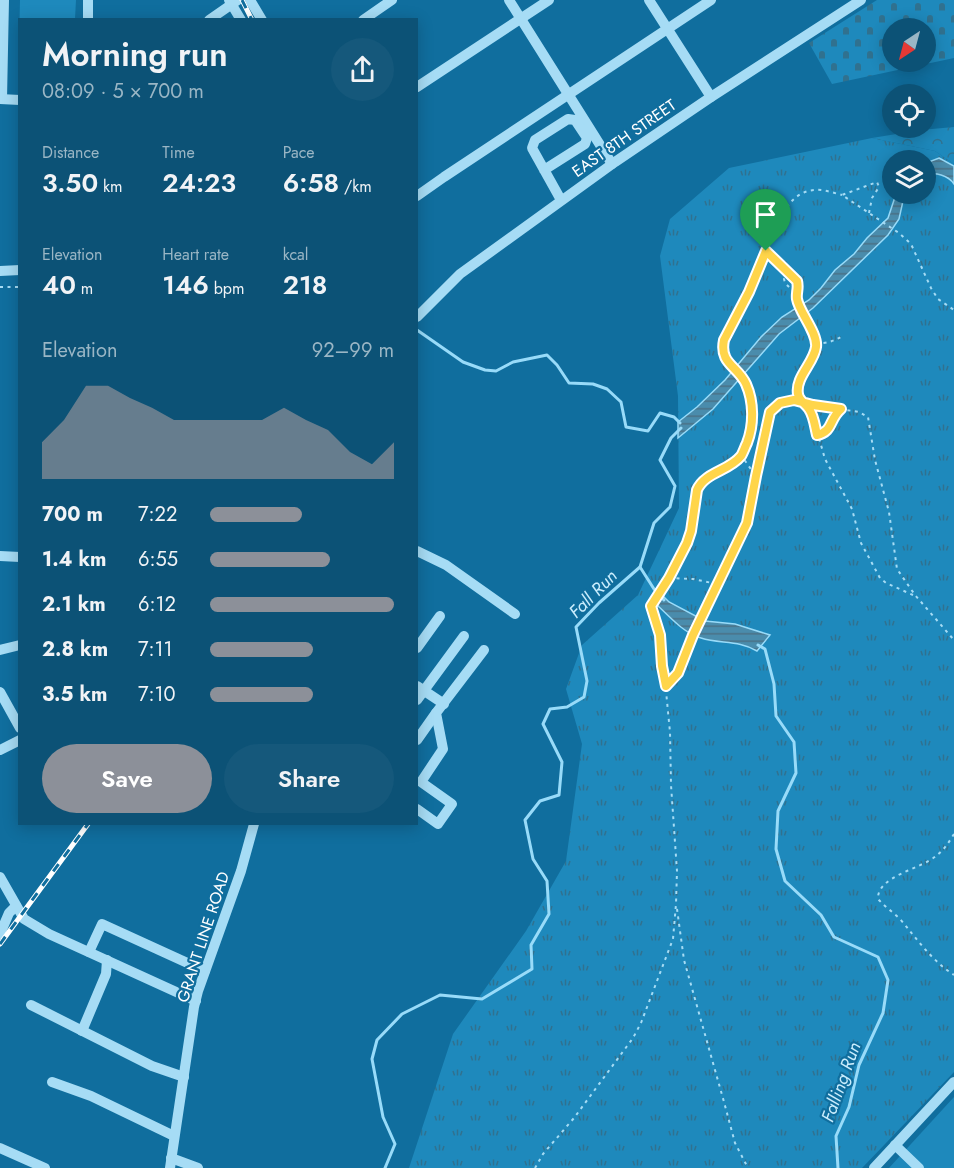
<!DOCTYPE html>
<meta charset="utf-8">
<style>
body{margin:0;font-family:Jost,sans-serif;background:#15587b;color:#f1f3f6;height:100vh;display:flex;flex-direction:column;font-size:22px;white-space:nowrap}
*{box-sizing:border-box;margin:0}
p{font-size:20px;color:#9ab6c5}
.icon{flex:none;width:33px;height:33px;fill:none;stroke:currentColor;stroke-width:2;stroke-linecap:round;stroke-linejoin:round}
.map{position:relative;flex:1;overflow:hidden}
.drawer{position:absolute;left:18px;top:18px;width:400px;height:807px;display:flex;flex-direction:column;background:#0c5276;border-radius:0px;box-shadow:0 3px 15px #0003}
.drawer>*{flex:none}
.needle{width:39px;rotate:216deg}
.controls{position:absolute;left:882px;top:18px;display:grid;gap:12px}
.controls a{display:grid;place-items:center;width:54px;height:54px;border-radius:50%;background:#0c5276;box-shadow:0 3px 15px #0003;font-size:30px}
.pin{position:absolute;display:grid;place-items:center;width:51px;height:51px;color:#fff;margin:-62px -26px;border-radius:50% 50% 50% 0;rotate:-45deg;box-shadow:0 0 6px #0007}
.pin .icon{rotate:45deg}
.round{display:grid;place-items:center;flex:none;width:63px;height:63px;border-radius:32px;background:#15587b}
.overview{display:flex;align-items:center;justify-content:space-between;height:102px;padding:0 24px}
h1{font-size:33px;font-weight:600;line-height:45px}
.figures{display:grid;grid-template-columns:repeat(3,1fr);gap:9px;height:102px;padding:6px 24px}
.figures div{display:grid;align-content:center}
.figures b{font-size:26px;font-weight:600}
.figures small{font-size:16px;font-weight:400}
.figures p{font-size:16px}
.chart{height:168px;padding:12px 24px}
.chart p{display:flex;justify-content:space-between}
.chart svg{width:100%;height:108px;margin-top:6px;fill:#8c9099;opacity:.7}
.cta{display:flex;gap:12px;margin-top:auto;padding:12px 24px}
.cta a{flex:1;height:69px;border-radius:36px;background:#8c9099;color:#fff;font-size:24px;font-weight:600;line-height:69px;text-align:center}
.cta a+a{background:#15587b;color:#f1f3f6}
ul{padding:0 24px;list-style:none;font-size:20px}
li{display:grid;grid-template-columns:96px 72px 1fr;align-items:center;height:45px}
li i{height:15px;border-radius:8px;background:#8c9099}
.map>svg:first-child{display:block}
</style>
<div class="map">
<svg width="954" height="1168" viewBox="0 0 954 1168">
<defs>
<pattern id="grass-tufts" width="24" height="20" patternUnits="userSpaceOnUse" patternTransform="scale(1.5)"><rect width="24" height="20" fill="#1e89bc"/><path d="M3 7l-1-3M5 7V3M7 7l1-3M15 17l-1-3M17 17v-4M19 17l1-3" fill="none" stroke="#30718f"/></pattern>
<pattern id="forest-crowns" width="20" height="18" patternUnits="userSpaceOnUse" patternTransform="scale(1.5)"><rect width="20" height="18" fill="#1e89bc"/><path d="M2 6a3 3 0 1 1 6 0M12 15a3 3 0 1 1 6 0" fill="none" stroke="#30718f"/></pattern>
<pattern id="cemetery-stones" width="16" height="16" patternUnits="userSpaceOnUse" patternTransform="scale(1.5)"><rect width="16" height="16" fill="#1e89bc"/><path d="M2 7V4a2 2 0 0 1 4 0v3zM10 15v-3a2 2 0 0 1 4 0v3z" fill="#30718f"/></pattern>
<pattern id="water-rules" width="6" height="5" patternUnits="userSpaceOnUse" patternTransform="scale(1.5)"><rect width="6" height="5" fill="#4a8cac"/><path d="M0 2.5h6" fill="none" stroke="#4b7286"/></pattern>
</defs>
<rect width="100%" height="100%" fill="#106e9e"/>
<path fill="url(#grass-tufts)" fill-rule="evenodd" d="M872,138L935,151L954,164V1072L862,1168H409L453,1034L526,931L566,861L582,744L566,689L582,645L638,595L679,508L678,396L660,256L670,219L729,168ZM892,160H926V194H892Z"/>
<polygon fill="url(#forest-crowns)" points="954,127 954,164 935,151 872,138 921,130"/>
<path fill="url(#cemetery-stones)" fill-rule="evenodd" d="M877,0H954V58L832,84L809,43ZM892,28H926V62H892Z"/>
<g fill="#1e89bc">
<polygon points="20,0 76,0 75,19 20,20 19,80 18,80"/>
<polygon points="954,1097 954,1168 889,1168"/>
</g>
<g fill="url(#water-rules)" stroke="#98dbf9" stroke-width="1.5">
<path d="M939,158L954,166V184C948,175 935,172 926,175V163Z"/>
<polygon points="896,194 907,194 903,201 899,219 888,235 813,308 779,334 713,409 678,438 678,422 697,407 725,380 761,337 782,317 809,300 821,288 835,270 854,254 867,238 888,218"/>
<path d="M664,597L669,602L705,621L735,624L770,635L757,651C739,640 720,644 701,638C683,633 668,615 655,603Z"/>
</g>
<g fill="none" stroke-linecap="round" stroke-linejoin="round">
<g stroke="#98dbf9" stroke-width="3">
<polyline points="417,330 463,362 485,370 496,371 513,362 547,355 557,365 569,383 593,384 607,389 621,402 626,427 648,431 660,413 674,417 680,423"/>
<polyline points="640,567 654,589 664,600"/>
<polyline points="758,645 765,649 774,684 776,716 794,742 796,773 778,811 776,849 785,881 821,915 834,937 878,957 888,980 883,1013 859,1065 849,1107 836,1136 838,1168"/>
<polyline points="385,1168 395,1144 383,1117 372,1059 377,1040 402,1014 440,995 482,999 532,969 531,945 549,914 547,881 533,859 525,820 540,801 559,795 562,762 543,724 550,709 567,707 584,697 587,681 576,627 599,603 640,567 654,523 670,507 675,486 660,460 671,438 681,428"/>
</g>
<g stroke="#a6dcf5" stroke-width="2" stroke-dasharray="3 4.5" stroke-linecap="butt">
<polyline points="869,213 872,198 879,187 877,182 842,195 899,233 911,244 931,288 938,299 954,310"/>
<path d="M790,274L787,275L784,279L785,283L792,290L797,299C798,294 799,288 798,284C796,276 773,259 766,251C775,229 786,192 814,190C823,189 834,193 842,195"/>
<polyline points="0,287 20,287"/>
<path d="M816,343C827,344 833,341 843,336"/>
<polyline points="803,403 859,412 868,417 875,460 889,512 897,569 915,595 954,640"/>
<polyline points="805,405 811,410 825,459 852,509 861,543 880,578 886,583 913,595"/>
<polyline points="817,435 826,433 833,417 839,410"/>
<path d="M755,475L741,455C751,435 755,417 749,395C748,390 747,385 744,381C735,366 720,361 724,340L749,292L766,251"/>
<polyline points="669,578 693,579 717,584"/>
<path d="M666,686L678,673L693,635L747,523L756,476L770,412C779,402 790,398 803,403C787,384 814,365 816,347C817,335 802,310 797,299"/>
<path d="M954,834C949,842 944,850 936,856C921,869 877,876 878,899C885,907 893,912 900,919C918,940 930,959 954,975"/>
<polyline points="677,909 684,960 724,1102 735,1143 748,1168"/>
<path d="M535,1168L543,1154L574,1118L633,1038L641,1023L673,939L676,904L677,871L671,785L670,732L661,640L651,606L669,578L687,543L691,531L697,490C703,476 718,473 729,465C734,462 737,459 741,455"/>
</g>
<g stroke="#a6dcf5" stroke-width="10">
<polyline points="229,0 241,20"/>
<polyline points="250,0 262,20"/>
<polyline points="509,0 612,164"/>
<polyline points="649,0 711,97"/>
<polyline points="88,20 88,0"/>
<polyline points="209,20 238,0"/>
<polyline points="363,20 392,0"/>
<polyline points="417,87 549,0"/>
<polyline points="0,99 20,100"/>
<polyline points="2,99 4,0"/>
<polyline points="544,170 585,144 587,138 575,120 568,119 535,140 532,148 561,200"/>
<polyline points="417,196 444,177 711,0"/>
<polyline points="0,271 20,270"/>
<polyline points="417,317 460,274 615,162 711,97 861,0"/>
<polyline points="417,551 446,565 515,614"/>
<polyline points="0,556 20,557"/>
<polyline points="417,648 440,616"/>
<polyline points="0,650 20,645"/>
<polyline points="417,686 444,704"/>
<polyline points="0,692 20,728"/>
<polyline points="417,700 464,636"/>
<polyline points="417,740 436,713"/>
<polyline points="0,750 20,740"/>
<polyline points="417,809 438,824 452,804 421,782 443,749 436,713 484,650"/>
<polyline points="0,877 24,919 49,934 196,1001"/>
<polyline points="0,934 9,913 16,906"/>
<polyline points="89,952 102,924 205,971"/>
<polyline points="31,1005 152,1066 184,1077"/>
<polyline points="82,1031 106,974 107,960"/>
<polyline points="52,1082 91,1096 174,1136"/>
<polyline points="895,1145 919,1168"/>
<polyline points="0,1148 45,1168"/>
<polyline points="171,1158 198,1168"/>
<polyline points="170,1168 194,1007 198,991 241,871 254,824"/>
<polyline points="874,1168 954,1082"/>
</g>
<defs>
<g id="rail">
<polyline points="242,0 252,20"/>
<polyline points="0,944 88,824"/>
</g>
</defs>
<use href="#rail" stroke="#fff" stroke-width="5"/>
<use href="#rail" stroke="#106e9e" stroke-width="3" stroke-dasharray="9" stroke-linecap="butt"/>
</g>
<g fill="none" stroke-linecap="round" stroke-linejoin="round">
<defs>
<path id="route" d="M766,251L749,292L724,340C719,364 738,366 746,384C754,402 754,425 747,443C745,447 743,453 741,456C729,471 705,472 697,490L691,531L687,543L669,578L651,606L660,635L662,666L666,686L678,673L693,635L747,523L756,476L770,412L780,403L794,400L813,405L841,409C829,419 833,432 817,435C815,427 814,416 809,409C805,403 799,401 798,394C795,377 814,363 816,347C818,333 799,312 797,299C796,293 799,288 797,281L766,251"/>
</defs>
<use href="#route" stroke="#fff" stroke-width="12"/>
<use href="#route" stroke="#ffd54a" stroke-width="8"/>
</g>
<g text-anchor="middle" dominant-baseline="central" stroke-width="4.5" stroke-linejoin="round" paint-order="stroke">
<g font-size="16" fill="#fff" stroke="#106e9e">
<text transform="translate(624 138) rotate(-35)">EAST 8TH STREET</text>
<text transform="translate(203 937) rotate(-72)">GRANT LINE ROAD</text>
</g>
<g font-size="18" font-style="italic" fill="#caedfd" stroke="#106e9e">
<text transform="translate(593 594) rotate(-45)">Fall Run</text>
<text transform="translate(841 1082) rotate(-70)">Falling Run</text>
</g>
</g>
</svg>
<div class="controls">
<a><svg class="needle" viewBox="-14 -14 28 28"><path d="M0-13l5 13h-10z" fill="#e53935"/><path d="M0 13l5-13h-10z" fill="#9ab6c5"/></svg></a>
<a><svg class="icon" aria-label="locate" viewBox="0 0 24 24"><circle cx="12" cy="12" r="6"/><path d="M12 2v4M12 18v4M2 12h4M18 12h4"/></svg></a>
<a><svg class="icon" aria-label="layers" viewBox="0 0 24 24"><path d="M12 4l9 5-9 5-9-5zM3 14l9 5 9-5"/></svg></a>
</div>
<div class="pin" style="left:766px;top:251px;background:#1e9e55"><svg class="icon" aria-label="arrive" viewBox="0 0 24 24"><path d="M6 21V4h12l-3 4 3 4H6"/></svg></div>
<section class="drawer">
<div class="overview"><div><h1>Morning run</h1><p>08:09 · 5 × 700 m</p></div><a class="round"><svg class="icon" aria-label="share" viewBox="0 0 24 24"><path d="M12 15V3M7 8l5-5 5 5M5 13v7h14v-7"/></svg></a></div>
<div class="figures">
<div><p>Distance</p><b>3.50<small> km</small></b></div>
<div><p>Time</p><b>24:23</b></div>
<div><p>Pace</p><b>6:58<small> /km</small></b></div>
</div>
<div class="figures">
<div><p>Elevation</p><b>40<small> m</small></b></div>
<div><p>Heart rate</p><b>146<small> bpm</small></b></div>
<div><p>kcal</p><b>218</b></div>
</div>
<div class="chart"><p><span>Elevation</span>92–99 m</p>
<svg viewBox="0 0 160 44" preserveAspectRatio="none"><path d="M0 44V29L10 20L20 6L30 6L40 11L50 15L60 20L70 20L80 20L90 20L100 20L110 15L120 20L130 24L140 33L150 38L160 29V44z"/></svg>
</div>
<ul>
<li><b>700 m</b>7:22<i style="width:50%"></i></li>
<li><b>1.4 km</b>6:55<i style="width:65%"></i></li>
<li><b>2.1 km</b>6:12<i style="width:100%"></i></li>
<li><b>2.8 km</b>7:11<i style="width:56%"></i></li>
<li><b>3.5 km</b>7:10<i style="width:56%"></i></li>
</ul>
<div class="cta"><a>Save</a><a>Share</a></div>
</section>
</div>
